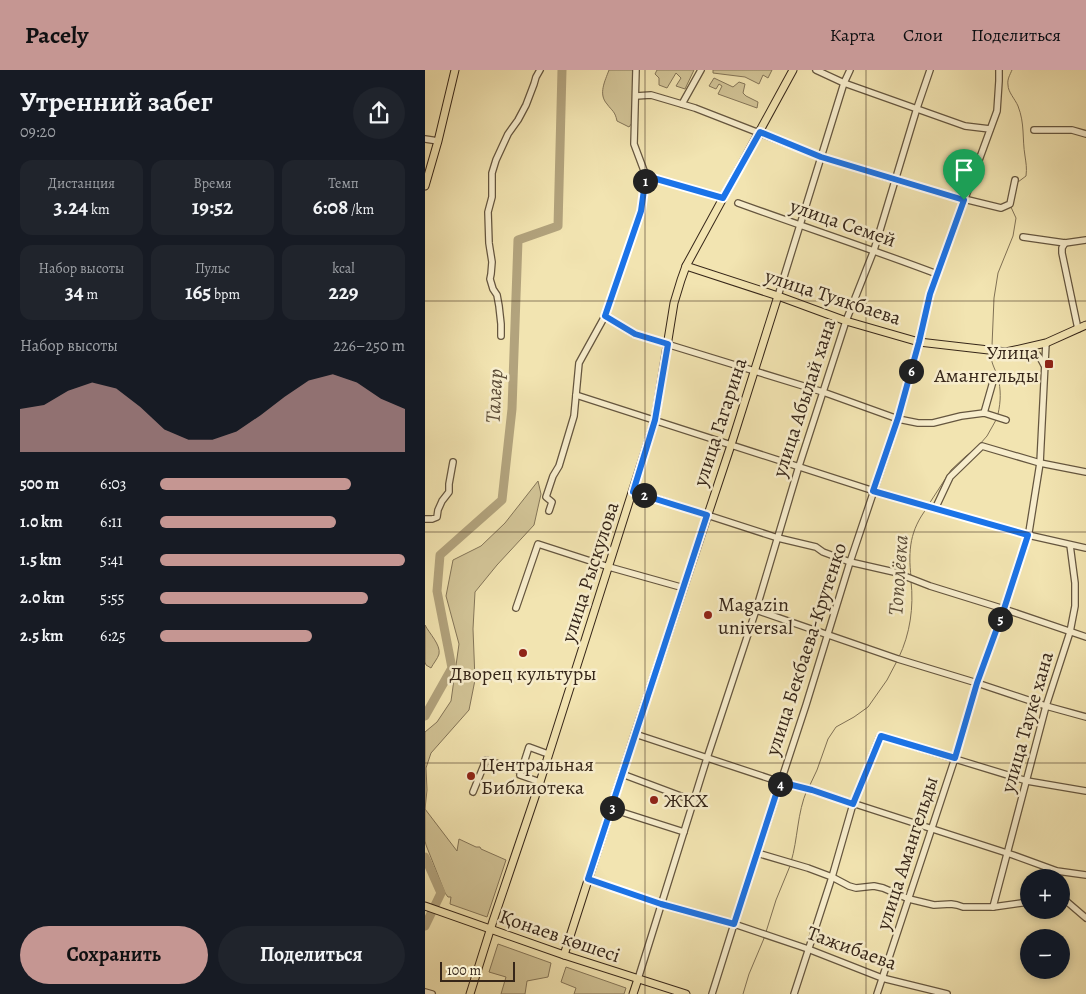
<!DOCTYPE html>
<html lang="ru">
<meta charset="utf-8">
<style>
body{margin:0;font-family:Alegreya,serif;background:#20242c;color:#f1f3f6;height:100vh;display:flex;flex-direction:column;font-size:19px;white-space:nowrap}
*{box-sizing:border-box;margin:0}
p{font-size:16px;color:#9ea1a6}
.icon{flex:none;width:28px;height:28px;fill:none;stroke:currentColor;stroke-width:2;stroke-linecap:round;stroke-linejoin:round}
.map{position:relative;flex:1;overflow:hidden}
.side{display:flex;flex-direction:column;background:#171b24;width:425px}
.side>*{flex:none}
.tools{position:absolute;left:595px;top:799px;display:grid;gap:10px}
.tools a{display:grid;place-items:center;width:50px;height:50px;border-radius:50%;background:#171b24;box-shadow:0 2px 8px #0003;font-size:25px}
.scale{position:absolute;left:15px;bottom:12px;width:75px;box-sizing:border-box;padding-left:5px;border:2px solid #362619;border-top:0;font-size:14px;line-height:18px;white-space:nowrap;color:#362619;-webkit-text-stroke:4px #f7edcc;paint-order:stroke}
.pin{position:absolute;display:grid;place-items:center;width:42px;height:42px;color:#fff;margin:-51px -21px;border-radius:50% 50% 50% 0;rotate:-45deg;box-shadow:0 0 5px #0007}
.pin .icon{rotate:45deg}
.km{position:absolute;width:25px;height:25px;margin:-12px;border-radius:50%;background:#222;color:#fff;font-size:14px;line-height:25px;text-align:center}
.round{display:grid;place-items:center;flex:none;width:52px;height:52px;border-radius:26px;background:#20242c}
.headline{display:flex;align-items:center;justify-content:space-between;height:85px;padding:0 20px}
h1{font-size:28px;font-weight:700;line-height:38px}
.stats{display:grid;grid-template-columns:repeat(3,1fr);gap:8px;height:85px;padding:5px 20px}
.stats div{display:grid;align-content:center;border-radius:12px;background:#20242c;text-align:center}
.stats b{font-size:21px;font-weight:700}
.stats small{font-size:14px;font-weight:400}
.stats p{font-size:14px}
.chart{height:140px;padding:10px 20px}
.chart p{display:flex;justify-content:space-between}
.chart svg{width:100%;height:90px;margin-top:5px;fill:#c59692;opacity:.7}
.button{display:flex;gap:10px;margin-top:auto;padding:10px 20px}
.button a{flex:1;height:58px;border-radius:30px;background:#c59692;color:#111;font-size:20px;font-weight:700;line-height:58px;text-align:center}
.button a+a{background:#20242c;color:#f1f3f6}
ul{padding:0 20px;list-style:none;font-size:16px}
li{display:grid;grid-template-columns:80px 60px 1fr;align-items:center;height:38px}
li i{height:12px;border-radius:6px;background:#c59692}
header{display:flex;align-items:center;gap:30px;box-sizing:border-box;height:70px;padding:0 25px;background:#c59692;color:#111}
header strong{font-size:24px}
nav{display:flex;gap:28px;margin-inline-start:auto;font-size:18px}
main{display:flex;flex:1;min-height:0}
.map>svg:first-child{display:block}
</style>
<header>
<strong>Pacely</strong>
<nav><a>Карта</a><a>Слои</a><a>Поделиться</a></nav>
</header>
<main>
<section class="side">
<div class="headline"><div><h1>Утренний забег</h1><p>09:20</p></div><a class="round"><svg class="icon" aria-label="share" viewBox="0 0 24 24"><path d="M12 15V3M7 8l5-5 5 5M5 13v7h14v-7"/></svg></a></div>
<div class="stats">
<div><p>Дистанция</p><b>3.24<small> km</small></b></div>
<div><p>Время</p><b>19:52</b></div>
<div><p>Темп</p><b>6:08<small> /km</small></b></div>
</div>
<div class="stats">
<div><p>Набор высоты</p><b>34<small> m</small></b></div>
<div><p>Пульс</p><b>165<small> bpm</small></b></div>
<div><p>kcal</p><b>229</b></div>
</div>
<div class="chart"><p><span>Набор высоты</span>226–250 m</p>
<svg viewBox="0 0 160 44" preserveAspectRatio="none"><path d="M0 44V23L10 21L20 14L30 10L40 13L50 22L60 33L70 38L80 38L90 34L100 26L110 17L120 9L130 6L140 10L150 18L160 23V44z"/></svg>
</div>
<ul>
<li><b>500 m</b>6:03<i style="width:78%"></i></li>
<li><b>1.0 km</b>6:11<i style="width:72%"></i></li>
<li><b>1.5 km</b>5:41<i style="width:100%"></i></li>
<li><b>2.0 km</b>5:55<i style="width:85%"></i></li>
<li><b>2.5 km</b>6:25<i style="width:62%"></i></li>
</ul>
<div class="button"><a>Сохранить</a><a>Поделиться</a></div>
</section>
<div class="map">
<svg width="661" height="924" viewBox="0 0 661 924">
<rect width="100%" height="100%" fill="#f2e4b1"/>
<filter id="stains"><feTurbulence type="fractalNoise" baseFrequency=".004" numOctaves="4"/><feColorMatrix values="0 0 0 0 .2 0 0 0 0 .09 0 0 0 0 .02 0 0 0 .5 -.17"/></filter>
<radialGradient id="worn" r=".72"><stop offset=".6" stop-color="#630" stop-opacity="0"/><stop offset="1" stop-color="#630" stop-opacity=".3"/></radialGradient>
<g fill="#d2c497" stroke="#847558">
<path d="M184,0H209L210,49L204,57L192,51C190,41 187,41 182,34C173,24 180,11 184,0Z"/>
<polygon points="232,0 269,0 260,19 251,16 256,8 251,3 242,18 234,15 234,8 230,4"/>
<polygon points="288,0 347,0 343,8 338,5 334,14 320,7 288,3"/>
<polygon points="289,8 308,17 314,12 320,14 318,23 321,26 333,32 332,38 293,24 297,16 294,14 291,19 284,16"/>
<polygon points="113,411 116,424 109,455 72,495 50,522 48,559 50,610 44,640 6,683 1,698 2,720 0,739 32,781 34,769 51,777 55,777 56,779 81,790 62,847 25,834 26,827 23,827 20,823 1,775 0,771 0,662 12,652 26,631 34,574 21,526 28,490 56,476 80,453"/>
<path d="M0,555C4,563 16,575 14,584C13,588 8,594 6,598L1,595L0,592Z"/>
<polygon points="73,874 126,893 123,907 102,911 100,924 76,924 81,907 64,902"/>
<polygon points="141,897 201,918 199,924 149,924 151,918 136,912"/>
</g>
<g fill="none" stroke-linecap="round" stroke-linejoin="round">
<g stroke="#807155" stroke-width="1">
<path d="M587,0C585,5 582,9 583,15C583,22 590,29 593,36C600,54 597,68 600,86C601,93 602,98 601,106L593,112"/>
<polyline points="567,276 569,228 573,203 588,166 591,148 585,135"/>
<path d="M566,283C565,291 570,299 573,307C576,320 576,331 573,344"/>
<polyline points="555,374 562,366 571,350"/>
<polyline points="504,434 526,400 541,386 549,380"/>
<path d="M486,507C483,480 485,460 502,438"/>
<path d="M474,587C485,564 489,537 486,511"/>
<polyline points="384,717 392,700 403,669 411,657 429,647 443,637 462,610 472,591"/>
<path d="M366,792C373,769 372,743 382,720"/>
<polyline points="341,862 351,830 365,796"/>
<polyline points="318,924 324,904 340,866"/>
</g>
<g stroke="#b2a37d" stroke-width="9">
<polyline points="0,646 27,598 12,521 15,485 77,430 87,339 93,170 133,156 137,0"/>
<polyline points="0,787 16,823 0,856"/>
</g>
<defs>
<g id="minor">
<polyline points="391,0 419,13 540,56 565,59"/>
<polyline points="211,26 226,25 270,38 396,87 470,110 539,129 576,138 585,134 590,110"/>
<polyline points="257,34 276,0"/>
<polyline points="609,60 647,60 661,64"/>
<polyline points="0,69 13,71"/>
<polyline points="221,106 298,128"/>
<path d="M313,133C379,157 446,179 512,204"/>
<polyline points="598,167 640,173 661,170"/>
<polyline points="640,173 637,178 637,183 653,259"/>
<polyline points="353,226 419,13 425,0"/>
<polyline points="180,246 209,264 398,322 473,349 493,353 508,353 536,346 559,343 581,350"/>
<polyline points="76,266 76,254 74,236 72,225 68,219 65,209 66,204 67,192 64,173 63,142 67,127 67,103 71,90 83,64 93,50 101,35 109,14 111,7 115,0"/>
<path d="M598,279C611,282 613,283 619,295"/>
<polyline points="151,325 449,421 603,465 661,478"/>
<polyline points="559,343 569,308"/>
<polyline points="208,421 353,468 391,477 398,482 425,492 469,502 505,516 579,539 661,567"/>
<polyline points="510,439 525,407 557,376 615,393 661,402"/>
<polyline points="124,441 127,432 121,427 128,406 134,396 149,346 154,293 180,246 216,141 221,106 209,74 211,0"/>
<polyline points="0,449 7,449 12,447 13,440 17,431 24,422 24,414 28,392"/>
<polyline points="91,538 113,474 184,497 259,518"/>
<polyline points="331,540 473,589 552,613 621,636 661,647"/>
<polyline points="210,664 355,712 387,720 588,785 632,801 661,805"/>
<polyline points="197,704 269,731"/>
<polyline points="115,712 95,705 104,677 123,684"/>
<polyline points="48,722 61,690 96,701"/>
<polyline points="187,739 259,762"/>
<polyline points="332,783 383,798 407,807 424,816 431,818 449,816 458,818 484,829 509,835 526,834 532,835 538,837 568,837 604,832"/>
<polyline points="163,809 236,834 309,854 383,879 457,908 522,924"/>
<polyline points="636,828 640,830 661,848"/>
<polyline points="568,837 621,636 645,562 650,536 650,513 645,475"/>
<polyline points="213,909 282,688 331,540 374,396 421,251 449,180 492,38 505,0"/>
<polyline points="0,922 7,924"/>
<polyline points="287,924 309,854 381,635 425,492 473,349 494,272 505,224 572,41 574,11 574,0"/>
<polyline points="369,924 407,807 428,734 455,666 602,711 661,721"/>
<polyline points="452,924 530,688 552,613 579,539 604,462 615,393 621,273"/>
</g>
<g id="major">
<polyline points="0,116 13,71 30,0"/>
<polyline points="261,196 353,226 421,251 494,272 581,282 621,273 661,255"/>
<polyline points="0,836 139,885 261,924"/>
<polyline points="139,885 210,664 306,375 353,226"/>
<polyline points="45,924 68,851 115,712 230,350 249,233 256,210 261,196 368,0"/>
<polyline points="208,924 213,909"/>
</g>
</defs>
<use href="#minor" stroke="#65563f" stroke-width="8"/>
<use href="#major" stroke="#362619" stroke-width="9"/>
<use href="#minor" stroke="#f7edcc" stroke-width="5.5"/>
<use href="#major" stroke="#f2e4b1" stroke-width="7"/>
</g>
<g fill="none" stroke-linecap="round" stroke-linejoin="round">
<defs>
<polygon id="route" points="335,62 396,87 539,130 505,224 494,272 473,348 448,421 603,465 579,539 552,613 530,688 456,666 428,734 387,720 355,712 309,854 236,834 163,809 282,445 208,422 230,350 243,274 210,264 180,246 216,141 221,106 298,128"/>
</defs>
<use href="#route" stroke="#fff" stroke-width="10"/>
<use href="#route" stroke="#1a73e8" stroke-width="6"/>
</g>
<path fill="none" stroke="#362619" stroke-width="1" stroke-opacity="0.55" d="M220,0V924M441,0V924M0,231H661M0,462H661M0,693H661"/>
<g fill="#8f2418" stroke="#f7edcc" stroke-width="2">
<rect x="619" y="289" width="10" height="10" rx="2.5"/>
<circle cx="283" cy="545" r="5"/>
<circle cx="98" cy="583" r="5"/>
<circle cx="46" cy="706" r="5"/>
<circle cx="229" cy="730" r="5"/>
</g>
<g text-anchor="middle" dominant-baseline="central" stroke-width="5" stroke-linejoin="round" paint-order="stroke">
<g font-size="20" fill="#362619" stroke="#f7edcc">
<text transform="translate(418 153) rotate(19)">улица Семей</text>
<text transform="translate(408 227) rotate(18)">улица Туякбаева</text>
<text transform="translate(379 328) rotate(-72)">улица Абылай хана</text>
<text transform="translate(295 352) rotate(-72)">улица Гагарина</text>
<text transform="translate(165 502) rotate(-72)">улица Рыскулова</text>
<text transform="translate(381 579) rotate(-72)">улица Бекбаева-Крутенко</text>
<text transform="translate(602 652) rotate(-74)">улица Тауке хана</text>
<text transform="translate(482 783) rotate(-72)">улица Амангельды</text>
<text transform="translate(135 866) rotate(19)">Қонаев көшесі</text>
<text transform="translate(427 878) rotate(20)">Тажибаева</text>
</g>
<g font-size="20" fill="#362619" stroke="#f7edcc" text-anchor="start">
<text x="614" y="282" text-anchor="end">Улица<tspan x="614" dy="23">Амангельды</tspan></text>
<text x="293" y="534">Magazin<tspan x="293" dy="23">universal</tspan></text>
<text x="98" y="603" text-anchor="middle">Дворец культуры</text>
<text x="56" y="694">Центральная<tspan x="56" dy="23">Библиотека</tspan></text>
<text x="239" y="730">ЖКХ</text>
</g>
<g font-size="21" font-style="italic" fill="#5b4c37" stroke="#f7edcc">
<text transform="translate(69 326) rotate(-87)">Талғар</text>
<text transform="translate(473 505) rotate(-86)">Тополёвка</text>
</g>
</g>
<rect width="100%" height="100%" filter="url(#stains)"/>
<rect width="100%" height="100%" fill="url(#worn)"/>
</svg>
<div class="tools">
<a>+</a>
<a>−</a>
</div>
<div class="scale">100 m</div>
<div class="pin" style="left:539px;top:130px;background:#1e9e55"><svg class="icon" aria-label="arrive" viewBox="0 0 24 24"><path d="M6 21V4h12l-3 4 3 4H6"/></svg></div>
<b class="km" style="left:220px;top:111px">1</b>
<b class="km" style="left:219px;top:425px">2</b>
<b class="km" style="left:187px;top:738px">3</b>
<b class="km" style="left:355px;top:714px">4</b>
<b class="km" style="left:575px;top:549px">5</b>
<b class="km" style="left:486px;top:301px">6</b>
</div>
</main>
